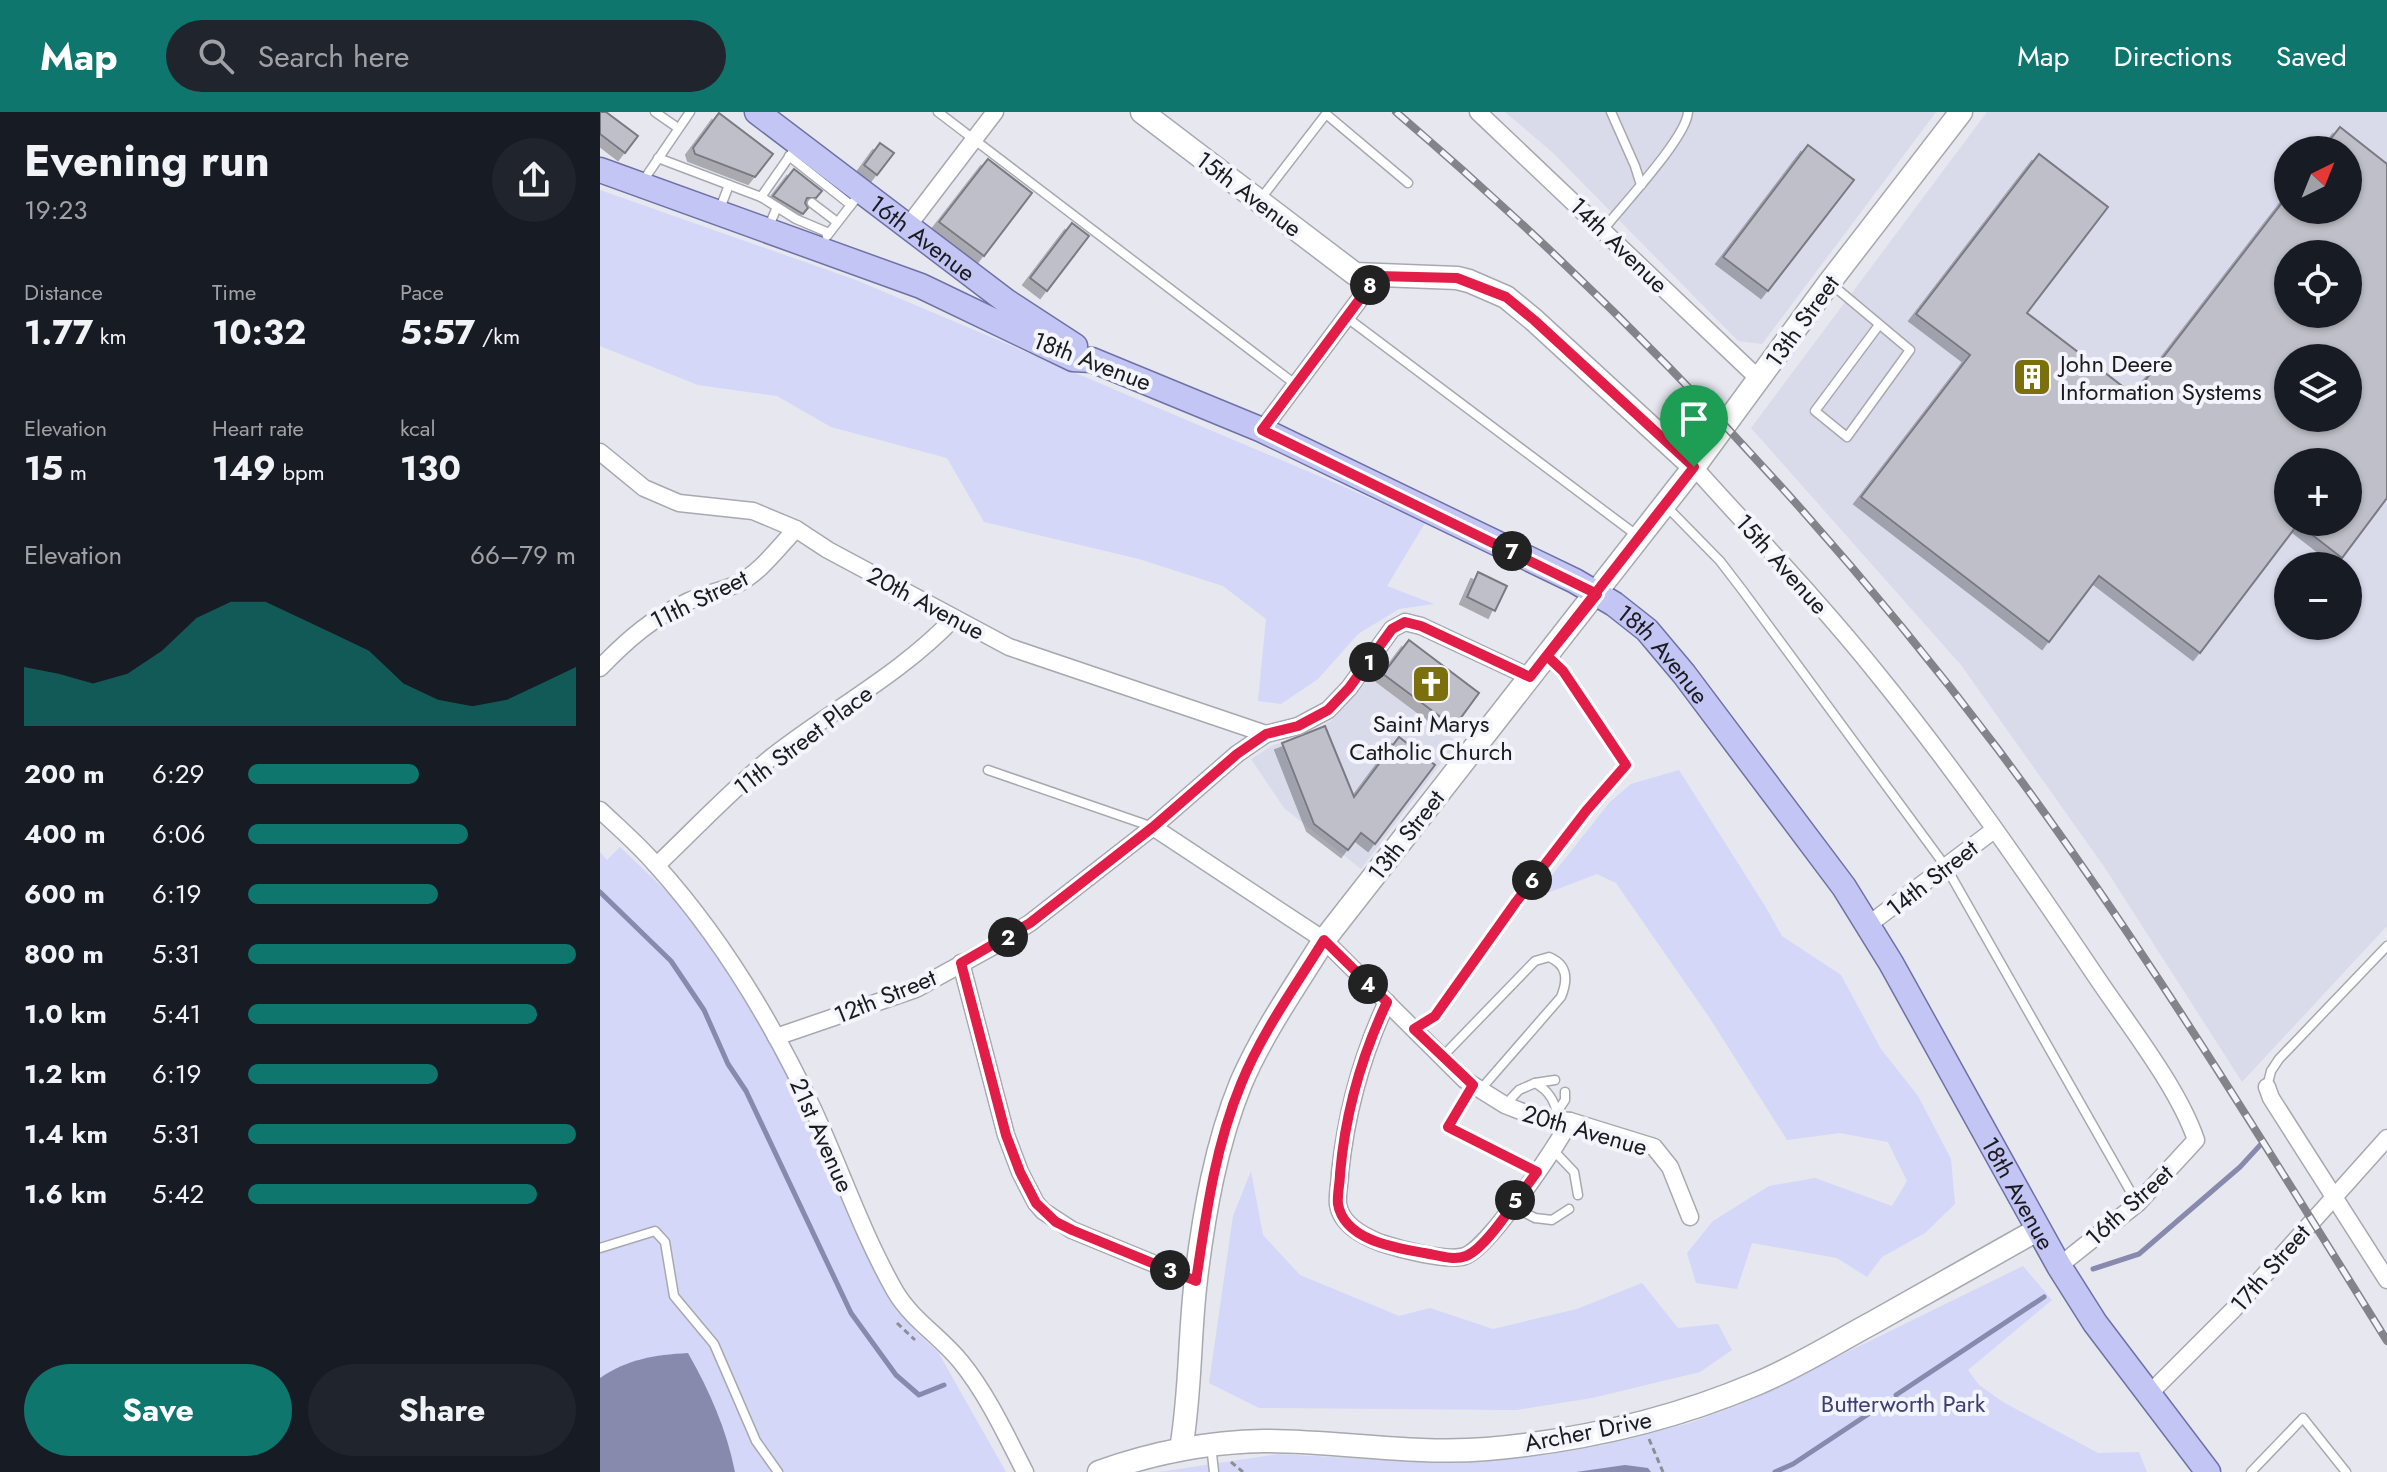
<!DOCTYPE html>
<meta charset="utf-8">
<style>
body{margin:0;font-family:Jost,sans-serif;background:#20242c;color:#f1f3f6;height:100vh;display:flex;flex-direction:column;font-size:30px;white-space:nowrap}
*{box-sizing:border-box;margin:0}
p{font-size:26px;color:#9ea1a6}
.icon{flex:none;width:44px;height:44px;fill:none;stroke:currentColor;stroke-width:2;stroke-linecap:round;stroke-linejoin:round}
.map{position:relative;flex:1;overflow:hidden}
.panel{display:flex;flex-direction:column;background:#171b24;width:600px}
.panel>*{flex:none}
.needle{width:52px;rotate:43deg}
.tools{position:absolute;left:1674px;top:24px;display:grid;gap:16px}
.tools a{display:grid;place-items:center;width:88px;height:88px;border-radius:50%;background:#171b24;box-shadow:0 2px 6px #0004;font-size:40px}
.pin{position:absolute;display:grid;place-items:center;width:68px;height:68px;color:#fff;margin:-82px -34px;border-radius:50% 50% 50% 0;rotate:-45deg;box-shadow:0 0 8px #0007}
.pin .icon{rotate:45deg}
.km{position:absolute;width:40px;height:40px;margin:-20px;border-radius:50%;background:#222;color:#fff;font-size:22px;line-height:40px;text-align:center}
.round{display:grid;place-items:center;flex:none;width:84px;height:84px;border-radius:42px;background:#20242c}
.summary{display:flex;align-items:center;justify-content:space-between;height:136px;padding:0 24px}
h1{font-size:44px;font-weight:700;line-height:60px}
.figures{display:grid;grid-template-columns:repeat(3,1fr);gap:12px;height:136px;padding:8px 24px}
.figures div{display:grid;align-content:center}
.figures b{font-size:34px;font-weight:700}
.figures small{font-size:22px;font-weight:400}
.figures p{font-size:22px}
.chart{height:224px;padding:16px 24px}
.chart p{display:flex;justify-content:space-between}
.chart svg{width:100%;height:144px;margin-top:8px;fill:#0f766e;opacity:.7}
.cta{display:flex;gap:16px;margin-top:auto;padding:16px 24px}
.cta a{flex:1;height:92px;border-radius:48px;background:#0f766e;color:#fff;font-size:32px;font-weight:700;line-height:92px;text-align:center}
.cta a+a{background:#20242c;color:#f1f3f6}
ul{padding:0 24px;list-style:none;font-size:26px}
li{display:grid;grid-template-columns:128px 96px 1fr;align-items:center;height:60px}
li i{height:20px;border-radius:10px;background:#0f766e}
header{display:flex;align-items:center;gap:48px;box-sizing:border-box;height:112px;padding:0 40px;background:#0f766e;color:#fff}
header strong{font-size:38px}
nav{display:flex;gap:44px;margin-inline-start:auto;font-size:28px}
.search{width:560px;height:72px;background:#20242c;display:flex;align-items:center;gap:20px;box-sizing:border-box;padding:0 28px;border-radius:44px;color:#9ea1a6;font-size:30px}
main{display:flex;flex:1;min-height:0}
.map>svg:first-child{display:block}
</style>
<header>
<strong>Map</strong>
<div class="search"><svg class="icon" aria-label="search" viewBox="0 0 24 24"><circle cx="10" cy="10" r="6"/><path d="M15 15l6 6"/></svg>Search here</div>
<nav><a>Map</a><a>Directions</a><a>Saved</a></nav>
</header>
<main>
<section class="panel">
<div class="summary"><div><h1>Evening run</h1><p>19:23</p></div><a class="round"><svg class="icon" aria-label="share" viewBox="0 0 24 24"><path d="M12 15V3M7 8l5-5 5 5M5 13v7h14v-7"/></svg></a></div>
<div class="figures">
<div><p>Distance</p><b>1.77<small> km</small></b></div>
<div><p>Time</p><b>10:32</b></div>
<div><p>Pace</p><b>5:57<small> /km</small></b></div>
</div>
<div class="figures">
<div><p>Elevation</p><b>15<small> m</small></b></div>
<div><p>Heart rate</p><b>149<small> bpm</small></b></div>
<div><p>kcal</p><b>130</b></div>
</div>
<div class="chart"><p><span>Elevation</span>66–79 m</p>
<svg viewBox="0 0 160 44" preserveAspectRatio="none"><path d="M0 44V26L10 28L20 31L30 28L40 21L50 11L60 6L70 6L80 11L90 16L100 21L110 31L120 36L130 38L140 36L150 31L160 26V44z"/></svg>
</div>
<ul>
<li><b>200 m</b>6:29<i style="width:52%"></i></li>
<li><b>400 m</b>6:06<i style="width:67%"></i></li>
<li><b>600 m</b>6:19<i style="width:58%"></i></li>
<li><b>800 m</b>5:31<i style="width:100%"></i></li>
<li><b>1.0 km</b>5:41<i style="width:88%"></i></li>
<li><b>1.2 km</b>6:19<i style="width:58%"></i></li>
<li><b>1.4 km</b>5:31<i style="width:100%"></i></li>
<li><b>1.6 km</b>5:42<i style="width:88%"></i></li>
</ul>
<div class="cta"><a>Save</a><a>Share</a></div>
</section>
<div class="map">
<svg width="1787" height="1360" viewBox="0 0 1787 1360">
<defs>
<filter id="shadow"><feDropShadow dx="-7" dy="7" stdDeviation="0" flood-color="#0004"/></filter>
</defs>
<rect width="100%" height="100%" fill="#e6e7ef"/>
<g fill="#d9dbeb" fill-rule="evenodd">
<polygon points="905,0 1336,0 1162,232 1138,229 952,40"/>
<path d="M1387,0H1787V814L1642,970L1505,756L1361,553L1151,316ZM1688,38H1748V98H1688ZM1688,142H1748V202H1688ZM1688,246H1748V306H1688ZM1688,350H1748V410H1688ZM1688,454H1748V514H1688Z"/>
<polygon points="770,566 857,630 761,757 684,696 651,647 673,633 698,626 731,609"/>
</g>
<g fill="#d4d7f7">
<polygon points="0,78 256,168 740,373 825,411 787,474 834,492 799,497 758,522 718,567 681,592 658,589 666,507 623,474 539,447 384,410 347,346 231,315 177,284 98,273 0,234"/>
<polygon points="1079,658 1165,794 1182,824 1241,863 1281,937 1318,984 1351,1047 1355,1092 1325,1121 1282,1145 1267,1165 1237,1146 1152,1131 1137,1177 1096,1171 1087,1141 1113,1109 1169,1074 1215,1066 1292,1094 1307,1069 1288,1030 1240,1021 1187,1028 1109,905 1016,771 997,762 934,786 1010,690 1031,672"/>
<polygon points="20,735 79,791 110,834 161,914 203,993 264,1133 298,1196 316,1220 338,1240 406,1360 0,1360 0,740 7,748"/>
<polygon points="651,1059 663,1123 700,1163 799,1204 830,1196 893,1217 977,1197 1042,1171 1078,1216 1118,1212 1132,1238 1100,1260 992,1286 916,1298 659,1296 609,1271 633,1104"/>
<polygon points="1423,1154 1452,1188 1368,1258 1379,1273 1403,1290 1498,1341 1539,1340 1547,1360 559,1360 678,1342 821,1350 947,1343 1004,1333 1090,1311 1139,1293"/>
</g>
<g fill="#878aac">
<path d="M88,1241C110,1280 126,1316 135,1360H0V1266C28,1247 54,1243 88,1241Z"/>
<polygon points="1025,1353 1048,1356 1051,1360 976,1360"/>
</g>
<g fill="none" stroke-linecap="round" stroke-linejoin="round">
<g stroke="#878aac" stroke-width="5">
<polyline points="0,780 71,849 104,898 128,952 146,979 251,1201 296,1263 319,1283 344,1273"/>
<polyline points="1493,1157 1539,1142 1640,1055 1663,1030"/>
<polyline points="1296,1283 1444,1185"/>
<polyline points="1175,1360 1193,1352 1279,1295"/>
</g>
</g>
<g fill="#bebfc8" stroke="#797a82" stroke-width="2" fill-rule="evenodd" filter="url(#shadow)">
<polygon points="0,0 6,0 38,24 25,41 0,22"/>
<polygon points="119,1 173,42 155,65 95,42 93,36"/>
<path d="M1740,15L1787,52V386L1742,446L1698,412L1600,541L1499,464L1449,530L1261,385L1370,243L1316,202L1439,42L1508,95L1427,201L1534,283L1688,83V98H1748V38H1722ZM1688,142H1748V202H1688ZM1688,246H1748V306H1688ZM1688,350H1748V410H1688Z"/>
<polygon points="280,31 294,41 277,63 264,53"/>
<polygon points="1208,33 1254,68 1168,179 1123,145"/>
<polygon points="388,47 432,81 384,144 339,110"/>
<polygon points="194,57 222,79 216,86 207,86 205,91 208,96 203,102 173,84"/>
<polygon points="472,111 489,124 447,179 430,166"/>
<polygon points="878,460 907,474 895,499 867,485"/>
<polygon points="809,528 879,581 854,615 783,562"/>
<polygon points="725,614 754,685 799,625 835,653 775,732 761,721 748,738 714,712 682,631"/>
</g>
<g fill="none" stroke-linecap="round" stroke-linejoin="round">
<defs>
<g id="lane">
<polyline points="55,0 78,16"/>
<polyline points="338,0 695,272"/>
<polyline points="1011,0 1035,54 1041,73"/>
<polyline points="189,44 251,93 259,83"/>
<polyline points="58,46 161,85 196,35"/>
<polyline points="43,69 90,0"/>
<polyline points="161,85 177,95 169,114"/>
<polyline points="659,89 726,2 808,71"/>
<polyline points="212,91 237,110"/>
<polyline points="177,95 196,107 229,121"/>
<polyline points="119,99 129,73"/>
<path d="M1003,118C1021,95 1087,25 1088,0"/>
<polyline points="227,124 251,93"/>
<polyline points="1230,171 1310,238 1247,325 1215,299 1279,213"/>
<polyline points="746,205 1039,425"/>
<polyline points="1067,395 1120,449 1143,479 1346,755 1537,1091"/>
<polyline points="388,658 553,715"/>
<polyline points="815,917 835,904 916,790 986,699 1026,653 963,559 947,544"/>
<path d="M842,945L935,849L949,845C968,853 968,868 961,885L881,977"/>
<polyline points="935,971 955,968"/>
<polyline points="873,974 848,1015 937,1060"/>
<polyline points="1667,975 1671,959 1679,947 1787,834"/>
<path d="M906,992L919,978L935,971C950,979 956,991 958,1007"/>
<polyline points="957,1000 965,988 965,980"/>
<polyline points="953,1038 974,1060 978,1083"/>
<polyline points="912,1094 935,1106 952,1108 969,1097"/>
<polyline points="0,1136 55,1119 65,1130 74,1184 114,1232 156,1329 178,1360"/>
<polyline points="611,1333 614,1360"/>
<polyline points="1651,1360 1703,1306 1746,1360"/>
</g>
<g id="street">
<polyline points="878,0 1159,267"/>
<polyline points="308,114 395,0"/>
<polyline points="662,318 777,164"/>
<polyline points="0,340 44,376 79,391 153,399 196,417 228,438 409,535 666,622"/>
<path d="M1094,355C1155,423 1218,488 1275,559C1354,656 1426,760 1495,863C1527,911 1578,975 1596,1028L1538,1091L1459,1154"/>
<path d="M0,556C27,528 53,505 89,489C104,482 122,479 137,472C160,461 178,436 196,417"/>
<path d="M0,698C19,716 39,733 56,753C121,825 172,910 213,997C241,1058 262,1121 295,1179C312,1208 340,1224 361,1250C387,1282 406,1323 425,1360"/>
<polyline points="553,715 724,828 865,968 905,993 938,1006 970,1009 1054,1035 1070,1055 1090,1105"/>
<path d="M57,753C95,717 132,677 173,644C233,597 301,562 354,506"/>
<polyline points="1268,813 1394,718"/>
<polyline points="361,851 406,1023 420,1060 436,1091 443,1099 472,1118 596,1169"/>
<path d="M787,890C762,943 746,1003 740,1061C740,1070 737,1082 738,1092C741,1113 763,1124 781,1131C799,1137 847,1150 865,1144C889,1136 956,1035 970,1009"/>
<polyline points="176,925 316,877 392,835 430,811 553,715 637,642 666,622 698,614 728,598 749,576 792,517 805,510 821,514 930,565"/>
<polyline points="1667,975 1671,986 1787,1168"/>
<polyline points="1549,1282 1634,1197 1787,1026"/>
</g>
<g id="secondary">
<polyline points="542,0 755,162 857,166 869,169 906,185 934,208 1094,355"/>
<path d="M581,1337C591,1280 589,1224 596,1167C604,1101 616,1032 641,971C663,920 695,875 724,828L1094,355L1229,171L1361,0"/>
<path d="M499,1360C552,1341 607,1330 664,1329C738,1329 813,1343 887,1337C979,1329 1071,1308 1156,1272C1197,1255 1235,1231 1274,1210C1328,1179 1383,1149 1437,1118"/>
</g>
<g id="primary">
<path id="s1" d="M157,0L406,189L475,234"/>
<path id="s2" d="M0,58L321,174L473,247L492,248L662,318L975,469L1014,492L1047,518L1084,562L1244,775L1291,851L1459,1154L1495,1211L1608,1360"/>
</g>
</defs>
<use href="#lane" stroke="#a8a9b0" stroke-width="11"/>
<use href="#street" stroke="#a8a9b0" stroke-width="19"/>
<use href="#secondary" stroke="#a8a9b0" stroke-width="25"/>
<use href="#primary" stroke="#6e71a4" stroke-width="27"/>
<g stroke="#8d8d93" stroke-width="3" stroke-dasharray="6 4" stroke-linecap="butt">
<polyline points="297,1211 315,1228"/>
<polyline points="1049,1327 1063,1360"/>
<polyline points="631,1350 643,1360"/>
</g>
<use href="#lane" stroke="#fff" stroke-width="8"/>
<use href="#street" stroke="#fff" stroke-width="16"/>
<use href="#secondary" stroke="#fff" stroke-width="22"/>
<use href="#primary" stroke="#c3c5f4" stroke-width="24"/>
<defs>
<path id="rail" d="M796,0C1018,190 1221,403 1397,636C1539,826 1662,1028 1787,1229"/>
</defs>
<use href="#rail" stroke="#838389" stroke-width="8"/>
<use href="#rail" stroke="#f3f4fc" stroke-width="5" stroke-dasharray="15" stroke-linecap="butt"/>
</g>
<g fill="none" stroke-linecap="round" stroke-linejoin="round">
<defs>
<path id="route" d="M1094,355L930,565L821,514L805,510L792,517L749,576L728,598L698,614L666,622L637,642L553,715L430,811L361,851L406,1023L420,1060L436,1091L456,1110L472,1118L596,1169C606,1102 615,1035 641,972C662,920 695,875 724,828L787,890C762,943 745,1003 740,1062C740,1071 737,1083 738,1092C744,1128 795,1136 824,1141C837,1143 853,1149 866,1144C887,1136 922,1079 937,1060L848,1015L873,973L814,917L835,904L916,790L986,699L1026,653L963,559L947,544L997,482L662,318L777,164L857,166L906,185L934,208L1094,355"/>
</defs>
<use href="#route" stroke="#fff" stroke-width="16"/>
<use href="#route" stroke="#e11d48" stroke-width="10"/>
</g>
<defs>
<symbol id="building-square" viewBox="-11 -11 22 22"><rect x="-9" y="-9" width="18" height="18" rx="4" fill="#7c6f0e" stroke="#f3f4fc"/><path d="M-4-6H4V6H1V3H-1V6H-4ZM-2.5-4.3h1.7v1.8h-1.7ZM.8-4.3h1.7v1.8H.8ZM-2.5-1h1.7V.8h-1.7ZM.8-1h1.7V.8H.8Z" fill="#fff"/></symbol>
<symbol id="church-square" viewBox="-11 -11 22 22"><rect x="-9" y="-9" width="18" height="18" rx="4" fill="#7c6f0e" stroke="#f3f4fc"/><path d="M-1.2-6h2.4v3.5h3.3v2.4h-3.3V6h-2.4V-.1h-3.3v-2.4h3.3Z" fill="#fff"/></symbol>
</defs>
<g fill-rule="evenodd">
<use href="#building-square" x="1410" y="243" width="44" height="44"/>
<use href="#church-square" x="809" y="550" width="44" height="44"/>
</g>
<g text-anchor="middle" dominant-baseline="central" stroke-width="8" stroke-linejoin="round" paint-order="stroke">
<g font-size="24" fill="#1b1b1e" stroke="#f3f4fc">
<text transform="translate(649 82) rotate(37)">15th Avenue</text>
<text stroke="none"><textPath href="#s1" startOffset="208">16th Avenue</textPath></text>
<text transform="translate(1019 133) rotate(44)">14th Avenue</text>
<text transform="translate(1202 209) rotate(-54)">13th Street</text>
<text transform="translate(492 249) rotate(21)">18th Avenue</text>
<text transform="translate(1182 452) rotate(48)">15th Avenue</text>
<text transform="translate(99 487) rotate(-26)">11th Street</text>
<text transform="translate(326 491) rotate(28)">20th Avenue</text>
<text stroke="none"><textPath href="#s2" startOffset="1176">18th Avenue</textPath></text>
<text transform="translate(203 628) rotate(-37)">11th Street Place</text>
<text transform="translate(806 723) rotate(-52)">13th Street</text>
<text transform="translate(1332 766) rotate(-38)">14th Street</text>
<text transform="translate(285 884) rotate(-22)">12th Street</text>
<text transform="translate(985 1018) rotate(16)">20th Avenue</text>
<text transform="translate(222 1023) rotate(66)">21st Avenue</text>
<text stroke="none"><textPath href="#s2" startOffset="1824">18th Avenue</textPath></text>
<text transform="translate(1529 1093) rotate(-42)">16th Street</text>
<text transform="translate(1670 1156) rotate(-49)">17th Street</text>
<text transform="translate(988 1319) rotate(-11)">Archer Drive</text>
</g>
<g font-size="24" fill="#1b1b1e" stroke="#f3f4fc" text-anchor="start">
<text x="1460" y="251">John Deere<tspan x="1460" dy="28">Information Systems</tspan></text>
<text x="831" y="611" text-anchor="middle">Saint Marys<tspan x="831" dy="28">Catholic Church</tspan></text>
</g>
<g font-size="24" fill="#3f4071" stroke="#f3f4fc">
<text x="1303" y="1291">Butterworth Park</text>
</g>
</g>
</svg>
<div class="tools">
<a><svg class="needle" viewBox="-14 -14 28 28"><path d="M0-13l5 13h-10z" fill="#e53935"/><path d="M0 13l5-13h-10z" fill="#9ea1a6"/></svg></a>
<a><svg class="icon" aria-label="locate" viewBox="0 0 24 24"><circle cx="12" cy="12" r="6"/><path d="M12 2v4M12 18v4M2 12h4M18 12h4"/></svg></a>
<a><svg class="icon" aria-label="layers" viewBox="0 0 24 24"><path d="M12 4l9 5-9 5-9-5zM3 14l9 5 9-5"/></svg></a>
<a>+</a>
<a>−</a>
</div>
<div class="pin" style="left:1094px;top:355px;background:#1e9e55"><svg class="icon" aria-label="arrive" viewBox="0 0 24 24"><path d="M6 21V4h12l-3 4 3 4H6"/></svg></div>
<b class="km" style="left:769px;top:550px">1</b>
<b class="km" style="left:408px;top:825px">2</b>
<b class="km" style="left:570px;top:1158px">3</b>
<b class="km" style="left:768px;top:872px">4</b>
<b class="km" style="left:915px;top:1088px">5</b>
<b class="km" style="left:932px;top:768px">6</b>
<b class="km" style="left:912px;top:439px">7</b>
<b class="km" style="left:770px;top:173px">8</b>
</div>
</main>
